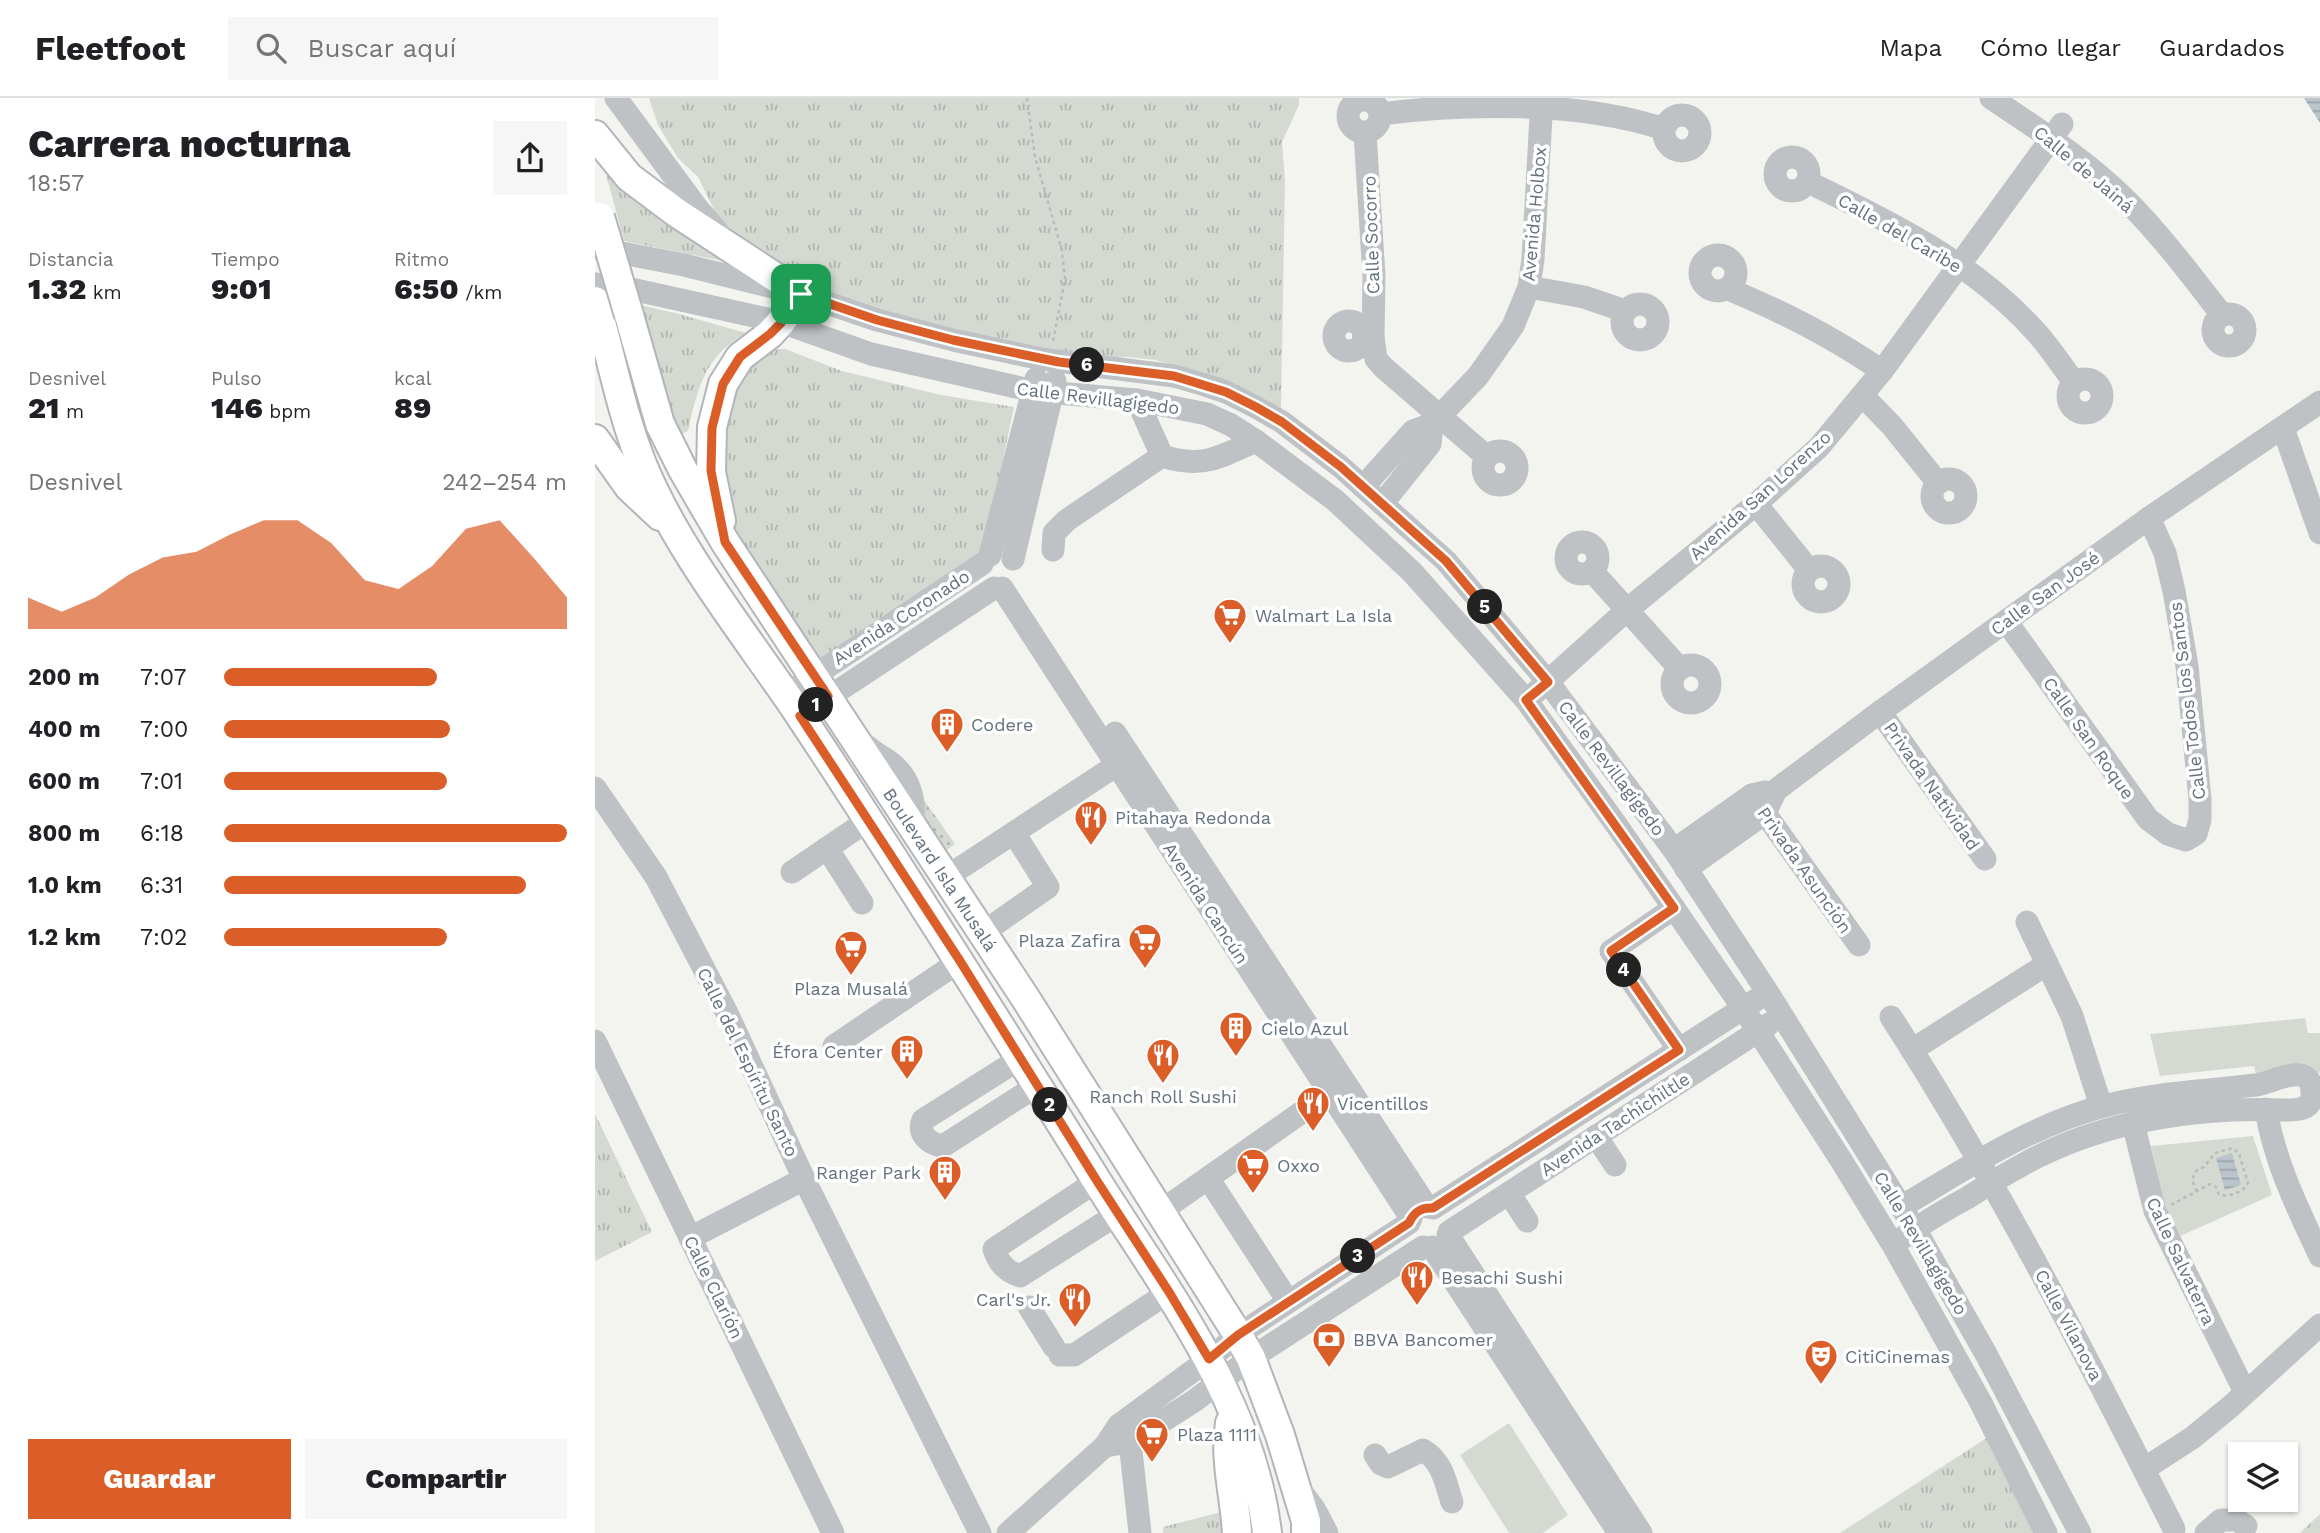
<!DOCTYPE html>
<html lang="es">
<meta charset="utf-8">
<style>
body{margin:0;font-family:"Work Sans",sans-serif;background:#f6f6f6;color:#202124;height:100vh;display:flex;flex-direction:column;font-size:26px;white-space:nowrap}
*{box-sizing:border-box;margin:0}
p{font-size:23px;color:#757577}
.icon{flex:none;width:38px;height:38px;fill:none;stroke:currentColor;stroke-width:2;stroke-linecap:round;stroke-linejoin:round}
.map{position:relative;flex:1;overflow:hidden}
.panel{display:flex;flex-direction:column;background:#fff;width:595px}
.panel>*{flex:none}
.tools{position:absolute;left:1633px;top:1344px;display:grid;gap:14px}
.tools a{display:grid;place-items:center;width:70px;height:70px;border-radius:0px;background:#fff;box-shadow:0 2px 5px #0004;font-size:35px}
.pin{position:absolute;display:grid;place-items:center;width:60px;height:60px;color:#fff;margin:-30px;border-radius:14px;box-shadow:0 4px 10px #0006}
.km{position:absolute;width:35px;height:35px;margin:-18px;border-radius:50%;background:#222;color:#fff;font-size:19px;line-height:35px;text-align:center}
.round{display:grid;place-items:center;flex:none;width:74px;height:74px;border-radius:0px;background:#f6f6f6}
.headline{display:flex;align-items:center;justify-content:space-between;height:119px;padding:0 28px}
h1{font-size:38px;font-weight:800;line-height:52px}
.figures{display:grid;grid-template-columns:repeat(3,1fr);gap:10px;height:119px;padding:7px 28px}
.figures div{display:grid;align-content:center}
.figures b{font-size:30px;font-weight:800}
.figures small{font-size:19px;font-weight:400}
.figures p{font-size:19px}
.chart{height:196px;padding:14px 28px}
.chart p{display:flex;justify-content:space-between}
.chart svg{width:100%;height:126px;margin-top:7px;fill:#db5d28;opacity:.7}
.action{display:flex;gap:14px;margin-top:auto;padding:14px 28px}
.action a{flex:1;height:80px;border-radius:0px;background:#db5d28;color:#fff;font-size:28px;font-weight:800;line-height:80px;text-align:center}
.action a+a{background:#f6f6f6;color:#202124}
ul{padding:0 28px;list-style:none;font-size:23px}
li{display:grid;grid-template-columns:112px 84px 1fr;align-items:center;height:52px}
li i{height:18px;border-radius:9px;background:#db5d28}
header{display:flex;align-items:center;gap:42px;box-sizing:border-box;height:98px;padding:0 35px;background:#fff;border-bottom:2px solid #e0e0e0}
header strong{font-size:33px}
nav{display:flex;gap:38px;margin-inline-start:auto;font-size:24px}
.search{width:490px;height:63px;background:#f6f6f6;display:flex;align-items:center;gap:18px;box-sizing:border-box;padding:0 24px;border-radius:0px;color:#757577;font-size:26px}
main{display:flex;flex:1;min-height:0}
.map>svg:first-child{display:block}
</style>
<header>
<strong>Fleetfoot</strong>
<div class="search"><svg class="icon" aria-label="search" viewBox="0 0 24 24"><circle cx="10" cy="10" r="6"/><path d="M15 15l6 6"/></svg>Buscar aquí</div>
<nav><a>Mapa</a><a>Cómo llegar</a><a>Guardados</a></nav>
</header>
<main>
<section class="panel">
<div class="headline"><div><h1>Carrera nocturna</h1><p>18:57</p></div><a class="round"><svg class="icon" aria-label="share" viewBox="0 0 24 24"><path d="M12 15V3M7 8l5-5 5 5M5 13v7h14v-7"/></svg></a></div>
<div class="figures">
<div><p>Distancia</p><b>1.32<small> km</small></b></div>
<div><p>Tiempo</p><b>9:01</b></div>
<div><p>Ritmo</p><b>6:50<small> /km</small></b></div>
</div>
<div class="figures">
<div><p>Desnivel</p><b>21<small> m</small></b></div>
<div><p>Pulso</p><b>146<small> bpm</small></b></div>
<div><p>kcal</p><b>89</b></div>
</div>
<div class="chart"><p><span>Desnivel</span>242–254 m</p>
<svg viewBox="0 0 160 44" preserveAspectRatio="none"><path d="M0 44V33L10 38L20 33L30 25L40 19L50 17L60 11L70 6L80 6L90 14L100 27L110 30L120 22L130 9L140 6L150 19L160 33V44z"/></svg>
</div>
<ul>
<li><b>200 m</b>7:07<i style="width:62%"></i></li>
<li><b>400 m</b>7:00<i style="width:66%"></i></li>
<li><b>600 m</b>7:01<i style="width:65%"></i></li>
<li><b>800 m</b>6:18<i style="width:100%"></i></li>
<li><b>1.0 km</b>6:31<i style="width:88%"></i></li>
<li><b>1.2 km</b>7:02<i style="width:65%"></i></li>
</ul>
<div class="action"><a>Guardar</a><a>Compartir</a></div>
</section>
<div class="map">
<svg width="1725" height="1435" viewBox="0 0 1725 1435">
<defs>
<pattern id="grass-tufts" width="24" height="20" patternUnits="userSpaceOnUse" patternTransform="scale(1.75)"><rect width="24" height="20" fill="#d4dad1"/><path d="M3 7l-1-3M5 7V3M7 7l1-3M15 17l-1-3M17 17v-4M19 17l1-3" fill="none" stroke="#b0b5af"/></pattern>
<pattern id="garden-dots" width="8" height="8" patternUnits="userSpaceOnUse" patternTransform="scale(1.75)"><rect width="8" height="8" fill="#d4dad1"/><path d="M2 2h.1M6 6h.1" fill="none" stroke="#b0b5af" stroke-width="1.8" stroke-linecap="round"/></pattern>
<pattern id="water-rules" width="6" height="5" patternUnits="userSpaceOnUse" patternTransform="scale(1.75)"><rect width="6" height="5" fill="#bac4ca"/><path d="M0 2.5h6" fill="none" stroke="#9ba4a9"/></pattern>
</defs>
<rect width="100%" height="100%" fill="#f3f4ef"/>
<g fill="url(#grass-tufts)">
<polygon points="54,0 704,0 704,7 687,44 690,82 686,311 669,300 634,283 560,262 533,259 506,260 436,252 286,214 196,181 126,126 103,79 83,60 63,27"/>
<path d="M11,76C46,113 91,134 135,159L133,164L29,143Z"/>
<path d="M20,201L84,216L151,235C110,258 103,289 93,333L67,344Z"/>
<polygon points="168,251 190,251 247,273 346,297 419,309 389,451 383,460 217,568 133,451 111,365 152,257"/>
<polygon points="0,1016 57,1134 0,1163"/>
<polygon points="1393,1339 1441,1435 1245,1435"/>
<polygon points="630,1413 633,1435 568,1435 568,1429"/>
<polygon points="1725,1416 1725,1435 1705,1435"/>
</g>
<g fill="#d4dad1">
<polygon points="1710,920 1713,935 1725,935 1725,975 1713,973 1662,980 1659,968 1565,978 1555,936"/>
<polygon points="1658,1038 1677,1097 1583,1139 1571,1110 1556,1048"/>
<polygon points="914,1325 973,1417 948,1435 914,1435 865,1357"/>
</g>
<polygon fill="url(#garden-dots)" points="329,702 360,746 340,760 328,718"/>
<g fill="url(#water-rules)">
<polygon points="1709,0 1725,0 1725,25"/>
<polygon points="1637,1055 1646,1087 1630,1092 1621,1060"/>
</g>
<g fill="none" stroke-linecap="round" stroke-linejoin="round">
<defs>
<g id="major">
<polyline points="0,37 34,79 82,115 206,196 186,224 175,236 145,259 128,286 117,329 116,374 126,423"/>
<path d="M0,203C16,257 26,314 47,366C82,453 154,541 206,619C307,771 404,926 500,1080C570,1192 656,1300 672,1435"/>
<path id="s1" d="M34,217L65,326L88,372L130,444L431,901L643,1237L656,1260L685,1337L711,1423V1435"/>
<polyline points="0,341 34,389 65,418"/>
<path d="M635,1325C629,1361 640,1399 642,1435"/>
</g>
</defs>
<use href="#major" stroke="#b2b5b9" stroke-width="32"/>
<g stroke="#b8babc" stroke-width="2.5" stroke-dasharray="3.5 3.5" stroke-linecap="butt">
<polyline points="432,0 440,59 467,153 470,181 458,244"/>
<path d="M1576,1107L1615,1086L1621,1089L1624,1097C1635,1098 1647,1096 1653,1085L1644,1056L1638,1050L1620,1055L1609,1069L1602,1072L1597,1081L1601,1092"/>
</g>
<g stroke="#bec2c5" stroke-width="23">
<polyline points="21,0 103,111 123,134"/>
<path d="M1396,0C1441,30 1492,63 1530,101C1566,137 1596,177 1627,217"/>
<circle cx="769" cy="18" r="16"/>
<path d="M785,16C872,5 986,3 1069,31"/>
<circle cx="1087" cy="35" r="18"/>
<circle cx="1197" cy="76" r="17"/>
<path d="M1213,84C1294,123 1379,165 1440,233C1454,248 1466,267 1479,284"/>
<polyline points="1,150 89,167 206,196 282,222 358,242 446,261 579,278 607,286 631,294 661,309 687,324 746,369 851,463 953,584 1079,752 1173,895 1320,1131 1391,1256 1485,1435"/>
<circle cx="1123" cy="175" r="18"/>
<polyline points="0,186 27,189 186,224 276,256 439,293 542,302 612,316 636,327 661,343 741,403 817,474 931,602 1020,725 1148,910 1246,1062 1298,1147 1385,1303 1451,1435"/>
<polyline points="934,189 989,199 1030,213"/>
<path d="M1133,191C1190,215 1236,238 1287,273"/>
<circle cx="1045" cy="224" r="18"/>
<circle cx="1634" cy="232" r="16"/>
<circle cx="754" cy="238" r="15"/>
<polyline points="769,239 778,240 779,178 770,35"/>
<polyline points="778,240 781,261 788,269 892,359"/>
<circle cx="1490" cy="298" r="17"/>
<polyline points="1268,298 1297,328 1343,385"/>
<polyline points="1688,330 1725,435"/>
<circle cx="905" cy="370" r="17"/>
<path d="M567,358C608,371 624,359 661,343"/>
<circle cx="1354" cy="398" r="17"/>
<polyline points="768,389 818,333 837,326 883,278 918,228 934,189 938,161 947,0"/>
<polyline points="787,406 835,346 837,326"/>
<polyline points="1161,406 1214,472"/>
<circle cx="987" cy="460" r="16"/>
<polyline points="458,452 459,435 472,422 567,358 542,302"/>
<polyline points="395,457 441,281"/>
<polyline points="418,461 460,283"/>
<circle cx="1226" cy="486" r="18"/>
<polyline points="997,473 1085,571"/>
<polyline points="407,490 816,1120"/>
<polyline points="1411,523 1553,721 1573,736 1591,742 1601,736 1605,722 1605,701 1592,568 1579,493 1570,455 1554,420"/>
<circle cx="1096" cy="586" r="19"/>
<polyline points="941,594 1032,512 1161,406 1224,349 1287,273 1467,26"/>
<polyline points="190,597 387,466"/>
<polyline points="1285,614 1390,761"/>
<polyline points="205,618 399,490"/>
<polyline points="520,635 832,1109"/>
<path d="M268,652L273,649C280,656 289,659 296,665C317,682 321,705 317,730"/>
<polyline points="0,690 61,779 132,915 209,1081 385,1435"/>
<polyline points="1157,697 1264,847"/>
<polyline points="232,750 267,805"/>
<polyline points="1079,752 1157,697 1170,694"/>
<polyline points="1091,771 1170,715 1181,692 1285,614 1554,420 1725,304"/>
<polyline points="197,774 272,723"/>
<polyline points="350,780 534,659"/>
<polyline points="1079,810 1016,853 1084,952"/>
<polyline points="1432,824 1477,918 1506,1008"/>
<polyline points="386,836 453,789 419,735"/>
<path d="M1296,919C1402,1083 1491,1257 1579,1431"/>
<polyline points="0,943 238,1435"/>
<polyline points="239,948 365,863"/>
<polyline points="1317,952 1452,866"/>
<path d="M426,960L328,1022C322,1036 334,1046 348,1048L443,987"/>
<path d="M1671,1011C1679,1063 1703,1111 1725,1158"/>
<polyline points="1538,1025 1560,1113 1650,1294"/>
<polyline points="1001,1038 1020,1067"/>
<polyline points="613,1080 693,1203"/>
<path d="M502,1083L399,1151C404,1166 411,1173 425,1178L523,1116"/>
<polyline points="914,1095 932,1123"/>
<path d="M1306,1109C1370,1071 1436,1027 1509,1008C1559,995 1610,993 1661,987C1677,985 1716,961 1717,994C1718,1013 1701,1012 1687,1012C1603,1009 1515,1022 1440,1060C1417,1072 1394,1086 1372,1100C1350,1112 1329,1124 1309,1139"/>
<polyline points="838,1110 1161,902"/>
<polyline points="566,1113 747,986"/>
<polyline points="854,1134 1174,926"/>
<polyline points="853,1137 1046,1435"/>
<polyline points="95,1140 209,1081"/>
<polyline points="837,1149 1024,1435"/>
<polyline points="434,1209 459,1249"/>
<polyline points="465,1257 479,1257 574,1194"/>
<polyline points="528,1332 535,1344 545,1435"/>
<polyline points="510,1348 535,1344 599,1303 656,1260 828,1149"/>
<path d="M780,1357L786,1366L793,1369L828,1352C848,1364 850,1384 857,1404"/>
<polyline points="1549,1371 1597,1340 1635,1309 1725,1227"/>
<polyline points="708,1396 720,1412 732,1435"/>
<polyline points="413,1435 510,1348 524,1327 614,1261 643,1237 814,1125"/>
<polyline points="1611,1435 1626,1422 1642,1422 1651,1428"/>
</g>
<use href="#major" stroke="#fff" stroke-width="28"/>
<defs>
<polyline id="major-bridge" points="5,119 34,217"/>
</defs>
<use href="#major-bridge" stroke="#b2b5b9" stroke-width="32" stroke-linecap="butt"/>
<use href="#major-bridge" stroke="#fff" stroke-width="28"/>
</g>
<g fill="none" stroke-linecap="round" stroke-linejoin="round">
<defs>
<path id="route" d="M206,196L282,222L358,242L464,264L579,278L631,294L661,309L687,324L746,369L851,463L953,584L931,602L1079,810L1016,853L1084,952L838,1110C826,1109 819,1114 814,1125L643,1237L614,1261L574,1194L502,1083L365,863L205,618L233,598L130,444L116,373L117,330L128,286L145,259L175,236L186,225Z"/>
</defs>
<use href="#route" stroke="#fff" stroke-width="14"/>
<use href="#route" stroke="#db5d28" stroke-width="9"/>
</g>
<defs>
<symbol id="supermarket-pin" viewBox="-11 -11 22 30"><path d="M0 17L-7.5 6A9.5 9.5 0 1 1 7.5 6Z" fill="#db5d28" stroke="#fff"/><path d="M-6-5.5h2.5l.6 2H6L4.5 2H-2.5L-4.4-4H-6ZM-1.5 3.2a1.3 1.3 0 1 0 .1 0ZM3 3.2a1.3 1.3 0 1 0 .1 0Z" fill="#fff"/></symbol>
<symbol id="building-pin" viewBox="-11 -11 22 30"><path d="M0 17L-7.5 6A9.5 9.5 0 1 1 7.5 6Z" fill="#db5d28" stroke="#fff"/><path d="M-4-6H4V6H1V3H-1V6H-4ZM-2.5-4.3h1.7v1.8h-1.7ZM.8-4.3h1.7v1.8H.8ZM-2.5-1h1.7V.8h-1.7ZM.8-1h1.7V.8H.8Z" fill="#fff"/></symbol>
<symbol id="restaurant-pin" viewBox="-11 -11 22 30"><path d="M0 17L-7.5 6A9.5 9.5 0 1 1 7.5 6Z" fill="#db5d28" stroke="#fff"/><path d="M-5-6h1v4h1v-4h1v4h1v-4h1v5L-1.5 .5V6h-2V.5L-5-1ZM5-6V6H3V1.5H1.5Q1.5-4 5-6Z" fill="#fff"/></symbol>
<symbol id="bank-pin" viewBox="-11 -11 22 30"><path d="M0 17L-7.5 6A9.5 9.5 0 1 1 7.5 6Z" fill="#db5d28" stroke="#fff"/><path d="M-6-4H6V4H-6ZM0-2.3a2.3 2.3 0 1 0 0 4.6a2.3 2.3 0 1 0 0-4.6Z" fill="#fff"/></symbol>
<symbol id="theatre-pin" viewBox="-11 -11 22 30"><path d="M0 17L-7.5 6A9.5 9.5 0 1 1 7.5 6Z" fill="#db5d28" stroke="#fff"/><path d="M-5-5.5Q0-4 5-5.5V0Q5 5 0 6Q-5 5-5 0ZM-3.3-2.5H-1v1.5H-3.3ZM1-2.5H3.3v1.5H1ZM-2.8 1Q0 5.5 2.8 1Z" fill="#fff"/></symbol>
</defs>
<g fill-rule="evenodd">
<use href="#supermarket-pin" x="616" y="498" width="38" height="52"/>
<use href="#building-pin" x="333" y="607" width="38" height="52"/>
<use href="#restaurant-pin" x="477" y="700" width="38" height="52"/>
<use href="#supermarket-pin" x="531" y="823" width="38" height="52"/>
<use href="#supermarket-pin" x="237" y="830" width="38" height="52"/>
<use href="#building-pin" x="622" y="911" width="38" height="52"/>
<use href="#building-pin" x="293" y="934" width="38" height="52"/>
<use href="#restaurant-pin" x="549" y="938" width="38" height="52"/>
<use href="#restaurant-pin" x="699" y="986" width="38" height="52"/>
<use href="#supermarket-pin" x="639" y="1048" width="38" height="52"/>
<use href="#building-pin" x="331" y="1055" width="38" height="52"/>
<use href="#restaurant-pin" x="803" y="1160" width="38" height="52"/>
<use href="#restaurant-pin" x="461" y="1182" width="38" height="52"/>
<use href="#bank-pin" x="715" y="1222" width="38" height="52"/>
<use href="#theatre-pin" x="1207" y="1239" width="38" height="52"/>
<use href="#supermarket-pin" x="538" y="1317" width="38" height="52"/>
</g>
<g text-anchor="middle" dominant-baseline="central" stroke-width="7" stroke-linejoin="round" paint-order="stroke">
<g font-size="18" fill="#64717f" stroke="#fff">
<text transform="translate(1489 71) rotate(40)">Calle de Jainá</text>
<text transform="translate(939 116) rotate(-85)">Avenida Holbox</text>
<text transform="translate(1305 135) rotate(30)">Calle del Caribe</text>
<text transform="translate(776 137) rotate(-92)">Calle Socorro</text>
<text transform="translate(503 300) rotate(7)">Calle Revillagigedo</text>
<text transform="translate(1165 397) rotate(-42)">Avenida San Lorenzo</text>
<text transform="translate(1450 495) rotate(-36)">Calle San José</text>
<text transform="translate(306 519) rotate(-33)">Avenida Coronado</text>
<text transform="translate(1592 603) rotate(-97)">Calle Todos los Santos</text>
<text transform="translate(1494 640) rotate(55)">Calle San Roque</text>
<text transform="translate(1017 670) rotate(53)">Calle Revillagigedo</text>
<text transform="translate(1337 688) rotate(55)">Privada Natividad</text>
<text stroke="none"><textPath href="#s1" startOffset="640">Boulevard Isla Musalá</textPath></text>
<text transform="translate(1210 772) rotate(55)">Privada Asunción</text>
<text transform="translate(611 805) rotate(57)">Avenida Cancún</text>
<text transform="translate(153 964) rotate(64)">Calle del Espíritu Santo</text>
<text transform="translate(1020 1026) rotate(-33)">Avenida Tachichiltle</text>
<text transform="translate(1326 1145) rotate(59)">Calle Revillagigedo</text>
<text transform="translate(1586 1163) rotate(65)">Calle Salvaterra</text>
<text transform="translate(119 1189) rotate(64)">Calle Clarión</text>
<text transform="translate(1474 1227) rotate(62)">Calle Vilanova</text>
</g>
<g font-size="18" fill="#64717f" stroke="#fff" text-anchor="start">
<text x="660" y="517">Walmart La Isla</text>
<text x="376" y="626">Codere</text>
<text x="520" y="719">Pitahaya Redonda</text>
<text x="526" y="842" text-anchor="end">Plaza Zafira</text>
<text x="256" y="890" text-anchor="middle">Plaza Musalá</text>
<text x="666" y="930">Cielo Azul</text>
<text x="288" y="953" text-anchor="end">Éfora Center</text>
<text x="568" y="998" text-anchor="middle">Ranch Roll Sushi</text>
<text x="742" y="1005">Vicentillos</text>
<text x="682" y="1067">Oxxo</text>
<text x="326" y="1074" text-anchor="end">Ranger Park</text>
<text x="846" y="1179">Besachi Sushi</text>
<text x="456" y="1201" text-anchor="end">Carl's Jr.</text>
<text x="758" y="1241">BBVA Bancomer</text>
<text x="1250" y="1258">CitiCinemas</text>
<text x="582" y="1336">Plaza 1111</text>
</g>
</g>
</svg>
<div class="tools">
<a><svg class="icon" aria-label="layers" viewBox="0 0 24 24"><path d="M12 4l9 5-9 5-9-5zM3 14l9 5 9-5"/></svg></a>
</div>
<div class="pin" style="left:206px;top:196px;background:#1e9e55"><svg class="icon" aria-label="arrive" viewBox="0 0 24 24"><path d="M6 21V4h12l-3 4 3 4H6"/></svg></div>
<b class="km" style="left:221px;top:607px">1</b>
<b class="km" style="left:455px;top:1007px">2</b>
<b class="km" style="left:763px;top:1158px">3</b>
<b class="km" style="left:1029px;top:872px">4</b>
<b class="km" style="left:890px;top:509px">5</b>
<b class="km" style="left:492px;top:267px">6</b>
</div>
</main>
